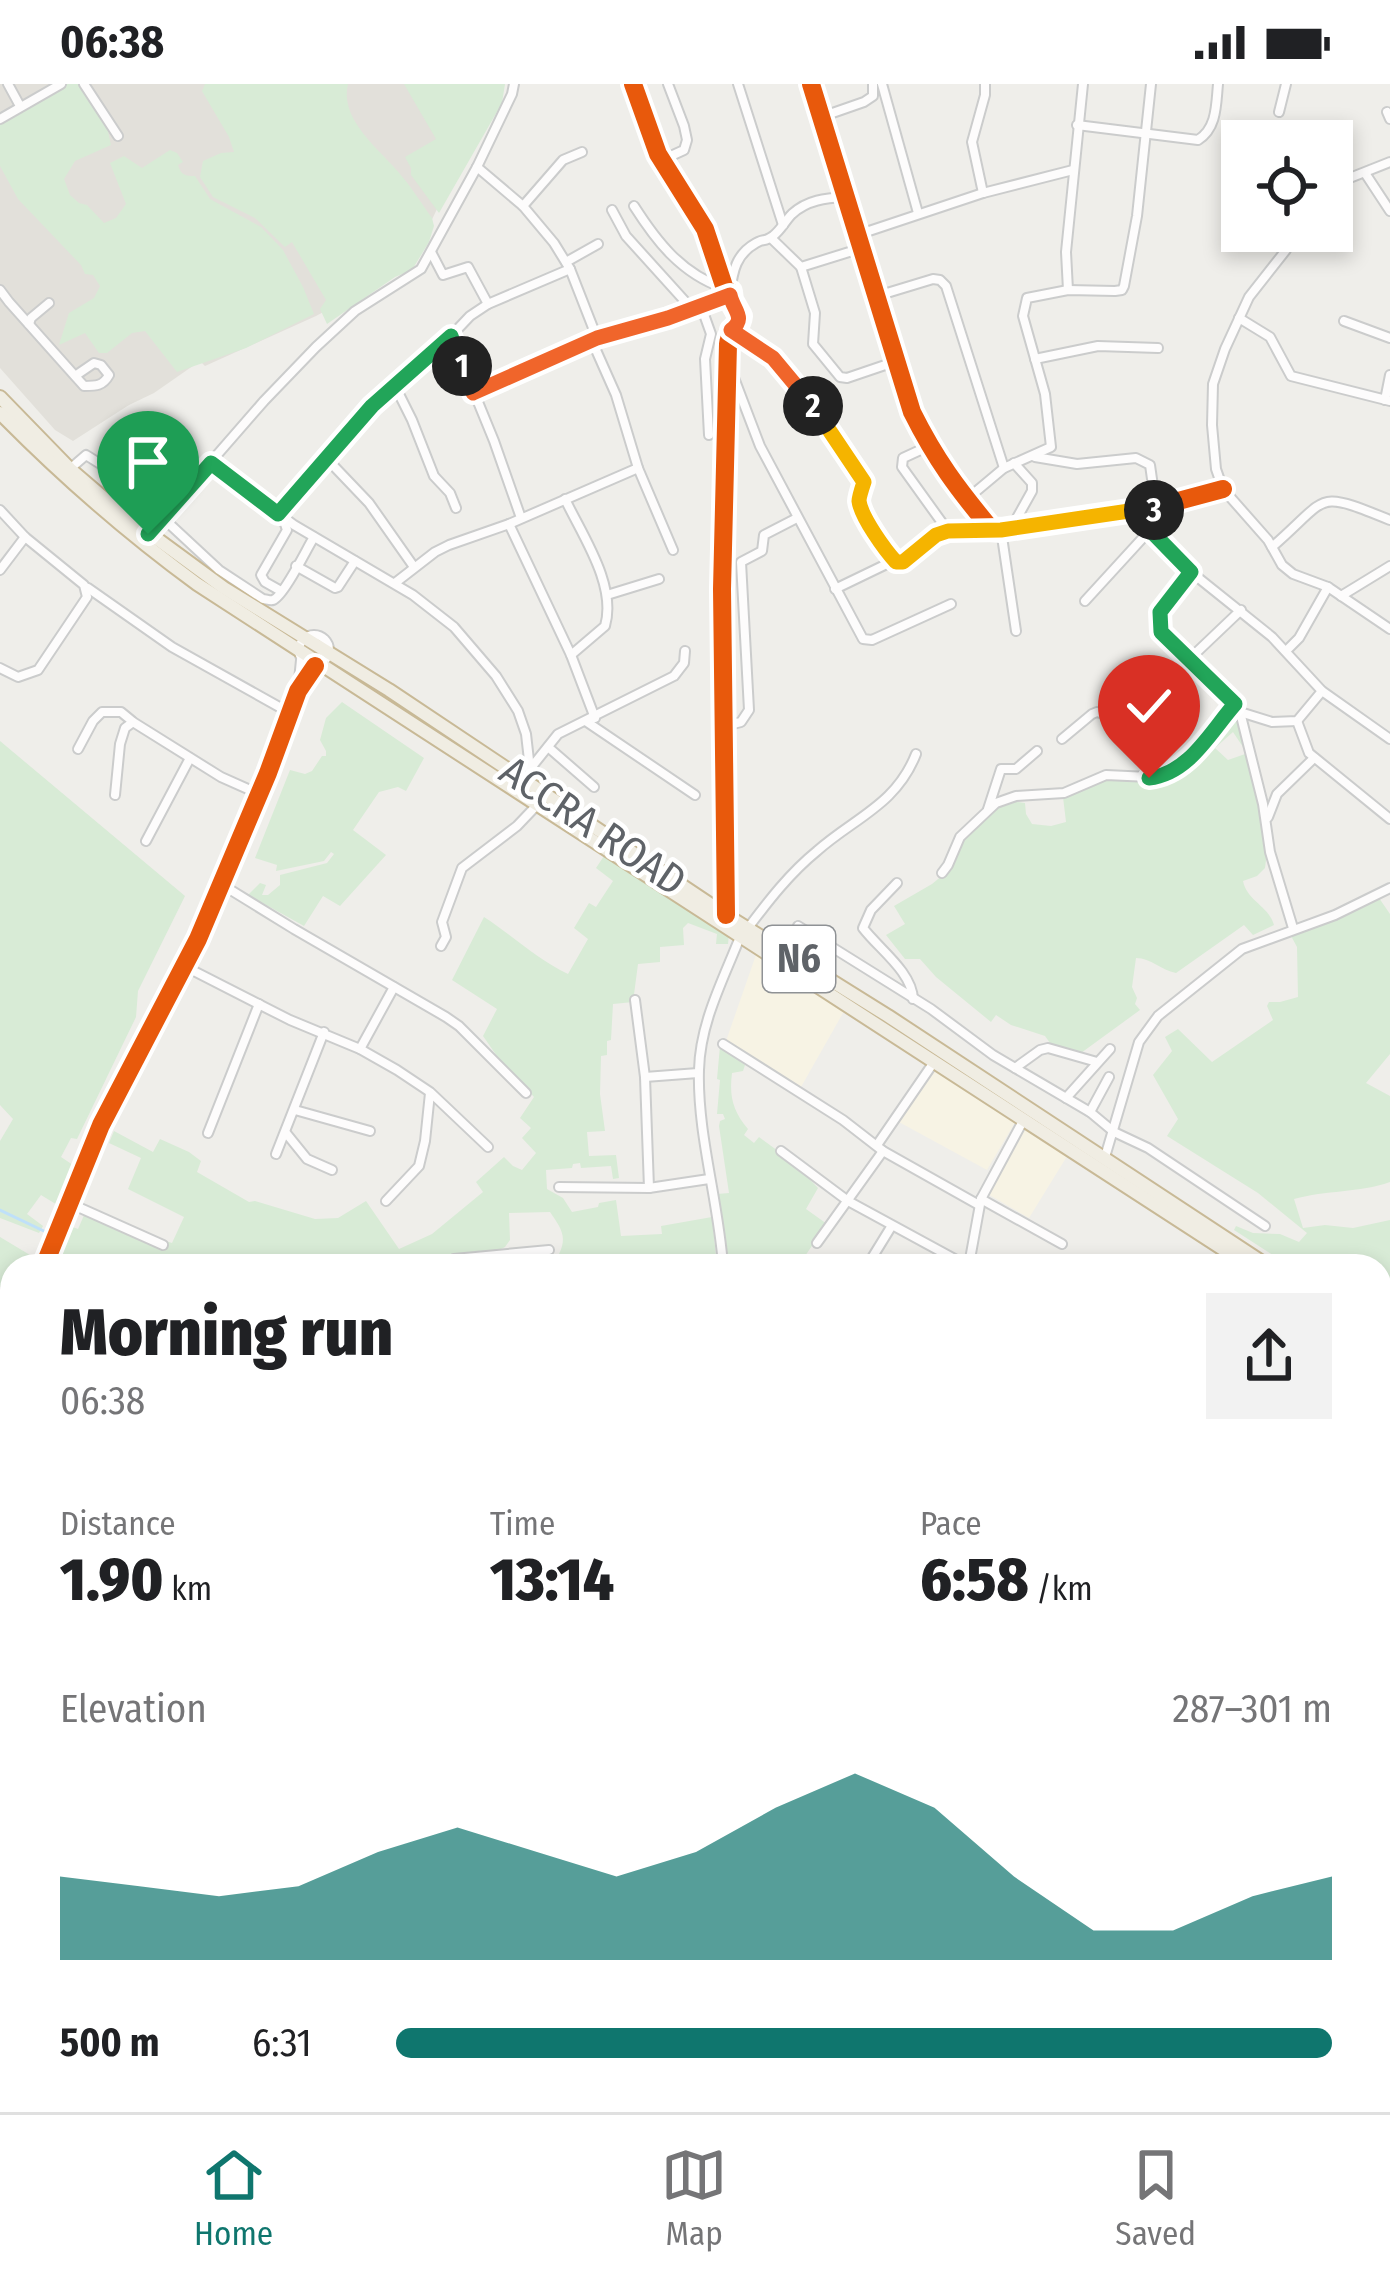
<!DOCTYPE html>
<meta charset="utf-8">
<style>
body{margin:0;font-family:"Fira Sans Condensed",sans-serif;background:#f2f2f2;color:#202124;height:100vh;display:flex;flex-direction:column;font-size:45px;white-space:nowrap}
*{box-sizing:border-box;margin:0}
p{font-size:39px;color:#757577}
.icon{flex:none;width:66px;height:66px;fill:none;stroke:currentColor;stroke-width:2;stroke-linecap:round;stroke-linejoin:round}
.map{position:relative;flex:1;overflow:hidden}
.drawer{position:absolute;left:0px;top:1170px;width:1392px;height:858px;display:flex;flex-direction:column;background:#fff;border-radius:36px 36px 0 0;box-shadow:0 6px 18px #0003}
.drawer>*{flex:none}
.controls{position:absolute;left:1221px;top:36px;display:grid;gap:24px}
.controls a{display:grid;place-items:center;width:132px;height:132px;border-radius:0px;background:#fff;box-shadow:0 6px 18px #0003;font-size:60px}
.pin{position:absolute;display:grid;place-items:center;width:102px;height:102px;color:#fff;margin:-123px -51px;border-radius:50% 50% 50% 0;rotate:-45deg;box-shadow:0 0 12px #0007}
.pin .icon{rotate:45deg}
.km{position:absolute;width:60px;height:60px;margin:-30px;border-radius:50%;background:#222;color:#fff;font-size:33px;line-height:60px;text-align:center}
.round{display:grid;place-items:center;flex:none;width:126px;height:126px;border-radius:0px;background:#f2f2f2}
.head{display:flex;align-items:center;justify-content:space-between;height:204px;padding:0 60px}
h1{font-size:66px;font-weight:800;line-height:90px}
.metrics{display:grid;grid-template-columns:repeat(3,1fr);gap:18px;height:204px;padding:12px 60px}
.metrics div{display:grid;align-content:center}
.metrics b{font-size:60px;font-weight:800}
.metrics small{font-size:33px;font-weight:400}
.metrics p{font-size:33px}
.chart{height:336px;padding:24px 60px}
.chart p{display:flex;justify-content:space-between}
.chart svg{width:100%;height:216px;margin-top:12px;fill:#0f766e;opacity:.7}
ul{padding:0 60px;list-style:none;font-size:39px}
li{display:grid;grid-template-columns:192px 144px 1fr;align-items:center;height:90px}
li i{height:30px;border-radius:15px;background:#0f766e}
.status{display:flex;justify-content:space-between;align-items:center;height:84px;padding:0 60px;background:#fff;direction:ltr}
.status svg{height:33px;fill:currentColor}
.menu{display:flex;justify-content:space-around;align-items:center;height:168px;border-top:3px solid #e0e0e0;background:#fff;font-size:33px;color:#757577}
.menu a{display:grid;justify-items:center;gap:6px}
.menu .current{color:#0f766e}
.map>svg:first-child{display:block}
</style>
<div class="status"><b>06:38</b><svg viewBox="0 0 49 12"><path d="M0 12V9h3v3zM5 12V6h3v6zM10 12V3h3v9zM15 12V0h3v12zM26 1h20v11H26zM47 4h2v5h-2z"/></svg></div>
<div class="map">
<svg width="1390" height="2028" viewBox="0 0 1390 2028">
<rect width="100%" height="100%" fill="#efeeea"/>
<g fill="#f7f3e4">
<polygon points="758,865 847,922 801,1003 725,960"/>
<polygon points="933,979 1017,1035 987,1086 897,1037"/>
<polygon points="1025,1040 1069,1069 1029,1134 986,1109"/>
</g>
<polygon fill="#e2e0da" points="0,0 495,0 495,3 427,146 392,191 316,232 205,282 200,277 154,309 129,321 73,357 55,346 0,284"/>
<g fill="#d8ebd6">
<path d="M65,0H80L106,38L111,61L75,77L64,95L70,111L79,119L87,121L104,139L116,134L126,120L110,79L124,72L142,84L170,66L177,69L183,78L178,81C181,91 185,92 195,92L210,115L261,143L283,166L303,203L314,230L246,264L177,288L145,247L132,249L107,269H99L85,249L59,261L69,229L94,214L100,202L93,191L85,190L81,181L18,115L0,82V37Z"/>
<path d="M205,0H348C340,32 372,59 391,80C407,96 419,116 432,134L434,142L429,158L412,186L395,193L327,240L320,225L326,216L292,158L285,163L255,134L213,113L200,93L203,77L221,69L234,68L229,53L202,7Z"/>
<polygon points="404,0 505,0 502,19 439,129 411,91 411,84 405,73 436,55"/>
<polygon points="342,618 424,674 406,707 398,703 379,708 353,746 386,771 340,822 323,812 304,842 248,811 260,799 266,801 262,811 268,811 280,801 280,791 327,779 334,770 331,768 324,777 276,787 277,781 255,774 290,686 305,690 312,687 322,672 326,672 326,667 320,656 326,634"/>
<path d="M1234,630L1246,661L1243,663L1233,648L1215,664L1228,676L1248,669L1267,768L1265,784L1257,792L1243,797C1247,817 1269,822 1274,841L1253,851L1244,841L1176,889C1161,886 1151,874 1136,874L1132,903L1137,914L1135,920L1140,926L1081,969L1050,959L1045,952L1011,941L996,931L991,938L936,893L920,875H905L886,851L905,840L894,822L932,800L949,786L958,762L1004,716L1025,719L1026,730L1032,740L1051,742L1066,738L1063,713L1105,694L1157,695L1176,687L1204,662L1227,631Z"/>
<polygon points="0,657 185,812 138,907 136,933 77,1055 71,1054 61,1073 76,1083 59,1122 41,1111 27,1130 43,1142 39,1149 0,1134 0,1057 13,1035 0,1021"/>
<path d="M606,769L729,850L728,860H716L717,850L688,839L683,844L684,861L660,863V878L638,880L633,918L613,920L611,956L607,957V971L601,972L600,1010L605,1047L587,1048L589,1072L616,1071L619,1094L613,1095L611,1082L581,1084L580,1079L573,1080L572,1084L546,1086L547,1105L563,1114L572,1128L598,1123L599,1119L616,1116L621,1152L662,1150L661,1142L712,1133L717,1182L619,1178L585,1180L559,1170C568,1152 560,1143 550,1128L509,1129L510,1156L505,1163L495,1168L440,1174L405,1182L56,1180L61,1167L55,1164L65,1140L78,1145L85,1129L163,1163L166,1157L172,1159L184,1133L128,1105L141,1074L109,1059L114,1047L153,1068L160,1055L189,1068L201,1077L197,1088L249,1118L255,1117L315,1135L338,1134L366,1117L399,1165L432,1150L483,1108L476,1098L504,1073L513,1082L522,1086L536,1069L522,1054L531,1044L520,1034L534,1013L499,975L483,952L497,925L452,896L484,833C512,851 538,876 568,890L588,855L574,844L589,819L596,823L613,797L596,784Z"/>
<path d="M1379,814L1390,830V970L1366,999L1390,1012V1098C1359,1109 1326,1106 1294,1115L1303,1144L1325,1141L1353,1144L1390,1136V1246L1380,1239V1182H1290L1234,1146L1236,1142L1253,1149L1280,1150L1299,1158L1307,1149L1258,1109L1167,1052L1178,1035L1153,991L1172,967L1165,953L1178,945L1212,978L1273,936L1267,922L1269,918H1280L1298,913L1297,863L1290,850Z"/>
<path d="M720,962L745,981L743,987L732,989C729,1013 733,1027 748,1045L744,1051L754,1059L759,1053L793,1078L818,1104L806,1125L827,1140L805,1172L815,1182H736L726,1178L717,1110L729,1109L719,1042L720,1037L725,1035L723,1030H717L720,996L717,995Z"/>
<polygon points="0,1153 40,1177 38,1182 12,1182 12,1205 0,1203"/>
<polygon points="598,2016 692,2016 690,2028 605,2028"/>
<polygon points="857,2016 964,2016 959,2028 871,2028"/>
<polygon points="1182,2016 1289,2016 1348,2028 1245,2028"/>
</g>
<g fill="none" stroke-linecap="round" stroke-linejoin="round">
<polyline stroke="#bfe0f9" stroke-width="3" points="0,1126 48,1149"/>
<defs>
<g id="minor">
<polyline points="8,0 20,22"/>
<polyline points="84,0 118,52"/>
<path d="M633,0L658,70L705,145L725,205L730,208L731,216L740,232C739,244 729,247 728,260L722,505L726,831"/>
<polyline points="738,0 783,141"/>
<path d="M811,0L912,328C936,376 957,404 991,445L1001,446L1156,423L1223,405"/>
<polyline points="882,0 918,129"/>
<polyline points="1279,28 1286,0"/>
<polyline points="1387,28 1390,35"/>
<polyline points="821,33 864,18 873,12 873,0"/>
<polyline points="0,35 61,0"/>
<path d="M1077,41L1198,56C1217,44 1216,21 1218,0"/>
<polyline points="662,76 684,66 687,56 684,42 668,0"/>
<polyline points="477,83 523,122 554,159 570,185 597,254 596,266 616,311 638,384 673,466"/>
<polyline points="1365,89 1390,127"/>
<polyline points="1332,101 1390,78"/>
<polyline points="983,109 972,58 985,11 985,0"/>
<polyline points="523,122 563,76 582,68"/>
<path d="M634,122C657,158 681,189 723,204"/>
<polyline points="612,126 626,152 692,225"/>
<polyline points="1294,147 1286,166 1249,213 1225,265 1213,300 1212,341 1216,385 1223,405 1268,456 1282,481 1293,490 1328,503 1390,545"/>
<polyline points="857,151 983,109 1073,86"/>
<polyline points="771,154 801,183 862,164"/>
<polyline points="431,168 443,191 468,183 488,220"/>
<polyline points="566,178 598,160"/>
<polyline points="801,183 815,229 813,260 840,293 847,294 897,277"/>
<path d="M0,206L9,218L75,292L84,302C96,302 103,302 109,291L101,281L94,279L75,292"/>
<polyline points="1068,206 1066,168 1083,0"/>
<path d="M730,208C733,187 736,170 756,159C767,153 763,159 773,152C781,146 785,137 792,130C807,116 826,114 845,113"/>
<polyline points="877,212 933,195 940,196 946,202 1004,384"/>
<polyline points="701,222 711,250 705,275 709,351"/>
<polyline points="1239,234 1270,253 1291,292 1390,317"/>
<polyline points="1344,237 1390,254"/>
<polyline points="29,240 31,234 49,219"/>
<path d="M731,246C794,281 825,340 864,398L859,415L861,422L893,477L903,478C938,451 945,442 991,445"/>
<polyline points="451,252 494,357 521,434"/>
<polyline points="1035,275 1098,262 1158,264"/>
<polyline points="731,286 760,362 863,555 872,556 951,520"/>
<polyline points="395,302 412,336 434,392 450,409 456,424"/>
<polyline points="473,309 597,254 668,234 730,211"/>
<polyline points="1385,316 1390,291"/>
<polyline points="929,362 903,374 902,383 948,447"/>
<polyline points="1035,373 1077,380 1136,374 1150,381 1156,423 1150,446 1085,517"/>
<polyline points="327,375 369,419 414,483"/>
<polyline points="211,379 294,441 413,511 454,543 496,592 518,627 526,650 530,685"/>
<polyline points="71,384 86,371 110,386"/>
<path d="M565,415C582,451 617,501 605,542L571,571"/>
<polyline points="967,415 1004,384 1051,363 1045,310 1023,232 1027,214 1068,206 1115,207 1122,206 1124,202 1137,132 1151,0"/>
<polyline points="0,426 25,453 84,501 87,513 38,586 18,593 0,584"/>
<polyline points="278,430 372,323 434,270 470,232 488,220 570,185"/>
<path d="M163,434L219,486L263,515C266,515 270,517 273,516C284,512 307,464 314,453"/>
<polyline points="509,440 571,571 595,634"/>
<polyline points="1013,441 1032,407 1032,399 1014,379"/>
<polyline points="1001,446 1016,547"/>
<polyline points="1150,446 1191,488 1272,553 1322,607 1390,655"/>
<polyline points="149,449 264,317 316,263 355,227 421,185 477,83 512,10 514,0"/>
<path d="M1272,463C1331,412 1313,405 1390,436"/>
<polyline points="296,482 335,504 338,503 355,477"/>
<polyline points="0,486 25,453"/>
<polyline points="1191,488 1160,528 1161,548 1235,620 1240,628 1272,638 1297,637 1322,607"/>
<polyline points="395,499 435,468 449,461 509,440 638,384"/>
<polyline points="88,504 172,563 290,629"/>
<polyline points="835,505 893,477"/>
<polyline points="281,507 265,498 261,491 287,446 284,437"/>
<polyline points="607,511 659,495"/>
<polyline points="1341,512 1390,482"/>
<circle cx="314" cy="566" r="15"/>
<polyline points="1286,567 1299,554 1328,503"/>
<polyline points="298,606 301,576"/>
<polyline points="1240,628 1263,720 1270,768 1293,844"/>
<polyline points="1297,637 1309,669 1390,735"/>
<polyline points="587,638 695,711"/>
<polyline points="725,642 741,638 749,626 741,478 762,467 764,451 797,434"/>
<polyline points="1062,655 1092,630 1097,628 1120,635 1137,625 1241,526"/>
<polyline points="548,663 594,703"/>
<polyline points="78,665 93,637 102,628 121,628 132,637"/>
<polyline points="530,685 558,650 674,592 684,579 685,567"/>
<polyline points="115,711 120,660 125,644 133,638 221,693 259,710"/>
<polyline points="988,725 1001,685 1016,685 1037,667"/>
<polyline points="1268,733 1277,710 1314,674"/>
<polyline points="146,757 190,674"/>
<polyline points="942,789 948,781 960,753 996,719 1016,712 1064,709 1106,691 1149,693 1165,691 1198,665 1235,620"/>
<path d="M897,799L871,826L863,844C879,865 912,888 913,915"/>
<polyline points="221,800 294,845 446,933 459,942 526,1009"/>
<polyline points="798,842 931,925 993,971 1090,1028 1114,1048 1148,1064 1265,1142"/>
<path d="M748,844C769,816 790,789 817,767C854,734 896,721 916,670"/>
<polyline points="441,862 446,853 442,838 462,784 517,742 537,721"/>
<polyline points="184,882 290,936 360,965 397,986 430,1008 488,1063"/>
<polyline points="635,916 645,993 649,1104"/>
<polyline points="723,960 843,1036 883,1067 979,1121"/>
<polyline points="360,965 394,903"/>
<polyline points="1015,984 1040,966 1048,964 1097,978"/>
<polyline points="645,993 698,989"/>
<polyline points="1066,1014 1110,965"/>
<polyline points="295,1026 370,1047"/>
<polyline points="1090,1028 1109,993"/>
<polyline points="208,1049 259,920"/>
<polyline points="286,1049 307,1075 332,1086"/>
<polyline points="877,1061 934,978"/>
<polyline points="781,1067 848,1117 962,1179 970,1175 981,1115 1023,1037"/>
<polyline points="276,1070 324,948"/>
<polyline points="1105,1073 1139,958 1158,932 1242,865 1335,831 1390,804"/>
<polyline points="559,1103 649,1104 709,1095"/>
<polyline points="981,1115 1062,1160"/>
<polyline points="386,1117 419,1082 425,1057 430,1009"/>
<polyline points="69,1119 163,1161"/>
<polyline points="817,1159 883,1067"/>
<polyline points="970,1175 982,1182"/>
<polyline points="44,1182 101,1041 198,855 268,689 298,607 315,582"/>
<polyline points="447,1182 454,1175 549,1166"/>
<path d="M723,1182C719,1119 697,1050 699,986C700,939 723,896 740,853"/>
<polyline points="867,1182 891,1143"/>
<polyline points="0,1241 12,1245"/>
<polyline points="0,1310 12,1271"/>
<polyline points="1380,1408 1390,1391"/>
<polyline points="0,1419 12,1480"/>
<polyline points="0,1453 12,1451"/>
<polyline points="1380,1483 1390,1488"/>
<polyline points="1380,1535 1390,1519"/>
<polyline points="0,1566 12,1564"/>
<polyline points="1380,1624 1390,1630"/>
<polyline points="0,1649 12,1648"/>
<polyline points="0,1731 12,1730"/>
<polyline points="1380,1737 1390,1743"/>
<polyline points="0,1816 12,1814"/>
<polyline points="1380,1863 1390,1865"/>
<polyline points="0,1918 12,1915"/>
<polyline points="0,1985 12,1983"/>
<polyline points="55,2016 57,2028"/>
<polyline points="605,2016 612,2028"/>
<polyline points="239,2028 245,2016"/>
<polyline points="371,2028 391,2016"/>
</g>
<g id="highway">
<polyline points="0,313 70,385 119,427 224,504 389,606 726,831 888,932 1268,1182"/>
<path d="M0,329C62,392 126,448 197,500L1249,1182"/>
<polyline points="1380,1253 1390,1259"/>
<polyline points="1380,1266 1390,1272"/>
</g>
</defs>
<use href="#minor" stroke="#cbcccc" stroke-width="12"/>
<use href="#highway" stroke="#c8b996" stroke-width="16"/>
<use href="#minor" stroke="#fdfcfc" stroke-width="8"/>
<use href="#highway" stroke="#f0ede3" stroke-width="12"/>
<defs>
<g id="cycleway">
<path d="M633,0L658,70L705,145L725,205L730,208L731,216L740,232C739,244 729,247 728,260L722,505L726,831"/>
<path d="M811,0L912,328C936,376 957,404 991,445L1001,446L1156,423L1223,405"/>
<polyline points="44,1182 101,1041 198,855 268,689 298,607 315,582"/>
</g>
</defs>
<use href="#cycleway" stroke="#fff" stroke-width="26"/>
<use href="#cycleway" stroke="#e8590c" stroke-width="18"/>
</g>
<g fill="none" stroke-linecap="round" stroke-linejoin="round">
<defs>
<polyline id="split-1" points="148,450 211,379 278,430 372,322 451,252 462,282"/>
<path id="split-2" d="M462,282L473,309L597,254L668,234L730,211C733,226 747,234 731,246L773,274L813,322"/>
<path id="split-3" d="M813,322L864,398C863,401 859,413 859,417C861,433 885,466 896,478H903L936,451L948,447L1001,446L1156,423L1154,426"/>
<path id="split-4" d="M1149,694C1189,690 1211,647 1235,620L1161,548L1160,528L1191,488L1150,446L1154,426"/>
</defs>
<use href="#split-1" stroke="#fff" stroke-width="24"/>
<use href="#split-2" stroke="#fff" stroke-width="24"/>
<use href="#split-3" stroke="#fff" stroke-width="24"/>
<use href="#split-4" stroke="#fff" stroke-width="24"/>
<use href="#split-1" stroke="#22a559" stroke-width="15"/>
<use href="#split-2" stroke="#f0652b" stroke-width="15"/>
<use href="#split-3" stroke="#f5b400" stroke-width="15"/>
<use href="#split-4" stroke="#22a559" stroke-width="15"/>
</g>
<g text-anchor="middle" dominant-baseline="central" stroke-width="9" stroke-linejoin="round" paint-order="stroke">
<rect fill="#fff" stroke="#8f9295" stroke-width="3" x="763" y="842" width="72" height="66" rx="9"/>
<g font-size="39" font-weight="bold" fill="#5f6368">
<text x="799" y="875">N6</text>
</g>
<g font-size="42" fill="#5f6368" stroke="#fff">
<text transform="translate(593 742) rotate(34)">ACCRA ROAD</text>
</g>
</g>
</svg>
<div class="controls">
<a><svg class="icon" aria-label="locate" viewBox="0 0 24 24"><circle cx="12" cy="12" r="6"/><path d="M12 2v4M12 18v4M2 12h4M18 12h4"/></svg></a>
</div>
<div class="pin" style="left:148px;top:450px;background:#1e9e55"><svg class="icon" aria-label="arrive" viewBox="0 0 24 24"><path d="M6 21V4h12l-3 4 3 4H6"/></svg></div>
<div class="pin" style="left:1149px;top:694px;background:#d93025"><svg class="icon" aria-label="check" viewBox="0 0 24 24"><path d="M5 12l5 5 9-10"/></svg></div>
<b class="km" style="left:462px;top:282px">1</b>
<b class="km" style="left:813px;top:322px">2</b>
<b class="km" style="left:1154px;top:426px">3</b>
<section class="drawer">
<div class="head"><div><h1>Morning run</h1><p>06:38</p></div><a class="round"><svg class="icon" aria-label="share" viewBox="0 0 24 24"><path d="M12 15V3M7 8l5-5 5 5M5 13v7h14v-7"/></svg></a></div>
<div class="metrics">
<div><p>Distance</p><b>1.90<small> km</small></b></div>
<div><p>Time</p><b>13:14</b></div>
<div><p>Pace</p><b>6:58<small> /km</small></b></div>
</div>
<div class="chart"><p><span>Elevation</span>287–301 m</p>
<svg viewBox="0 0 160 44" preserveAspectRatio="none"><path d="M0 44V27L10 29L20 31L30 29L40 22L50 17L60 22L70 27L80 22L90 13L100 6L110 13L120 27L130 38L140 38L150 31L160 27V44z"/></svg>
</div>
<ul>
<li><b>500 m</b>6:31<i style="width:100%"></i></li>
</ul>
</section>
</div>
<nav class="menu">
<a class="current"><svg class="icon" aria-label="home" viewBox="0 0 24 24"><path d="M3 11l9-7 9 7M6 9v11h12V9"/></svg>Home</a>
<a><svg class="icon" aria-label="map" viewBox="0 0 24 24"><path d="M3 6l6-2 6 2 6-2v14l-6 2-6-2-6 2zM9 4v14M15 6v14"/></svg>Map</a>
<a><svg class="icon" aria-label="saved" viewBox="0 0 24 24"><path d="M7 4h10v16l-5-4-5 4z"/></svg>Saved</a>
</nav>
